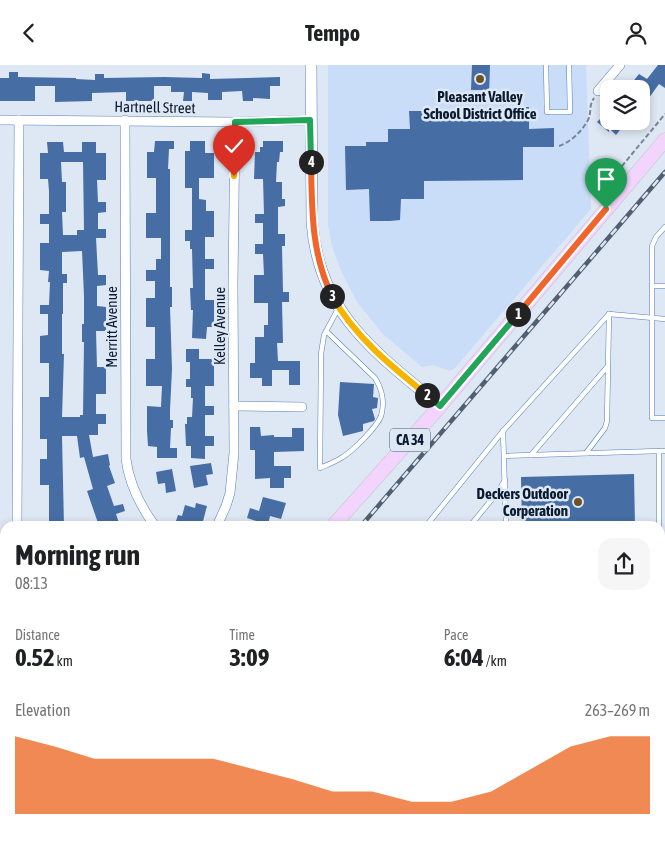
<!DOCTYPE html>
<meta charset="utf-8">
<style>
body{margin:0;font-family:"Asap Condensed",sans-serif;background:#f6f6f6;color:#202124;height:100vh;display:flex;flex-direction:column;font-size:19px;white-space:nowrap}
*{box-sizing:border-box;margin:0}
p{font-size:16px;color:#757577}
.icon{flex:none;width:28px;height:28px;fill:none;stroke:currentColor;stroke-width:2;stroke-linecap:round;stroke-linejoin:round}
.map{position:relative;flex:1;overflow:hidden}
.sheet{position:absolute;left:0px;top:456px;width:665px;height:321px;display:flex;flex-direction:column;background:#fff;border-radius:15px 15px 0 0;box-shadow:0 2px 8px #0003}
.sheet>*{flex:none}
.controls{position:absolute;left:600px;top:15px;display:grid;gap:10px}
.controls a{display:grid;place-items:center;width:50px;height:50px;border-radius:10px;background:#fff;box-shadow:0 2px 8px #0003;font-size:25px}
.pin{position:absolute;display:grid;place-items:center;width:42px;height:42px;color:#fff;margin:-51px -21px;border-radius:50% 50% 50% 0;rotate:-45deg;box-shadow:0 0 5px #0007}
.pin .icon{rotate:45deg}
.km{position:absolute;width:25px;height:25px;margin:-12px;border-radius:50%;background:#222;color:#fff;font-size:14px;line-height:25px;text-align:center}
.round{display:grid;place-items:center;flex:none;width:52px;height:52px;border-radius:15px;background:#f6f6f6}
.summary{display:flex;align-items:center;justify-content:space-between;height:85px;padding:0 15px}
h1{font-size:28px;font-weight:700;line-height:38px}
.stats{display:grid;grid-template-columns:repeat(3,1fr);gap:8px;height:85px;padding:5px 15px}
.stats div{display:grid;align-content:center}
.stats b{font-size:25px;font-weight:700}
.stats small{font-size:14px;font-weight:400}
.stats p{font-size:14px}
.chart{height:140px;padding:10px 15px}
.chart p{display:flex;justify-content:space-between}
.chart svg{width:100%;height:90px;margin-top:5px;fill:#ea580c;opacity:.7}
header{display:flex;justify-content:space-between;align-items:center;height:65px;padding:0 15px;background:#fff;font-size:22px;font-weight:700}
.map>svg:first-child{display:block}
</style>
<header><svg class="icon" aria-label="back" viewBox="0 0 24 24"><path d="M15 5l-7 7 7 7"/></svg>Tempo<svg class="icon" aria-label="person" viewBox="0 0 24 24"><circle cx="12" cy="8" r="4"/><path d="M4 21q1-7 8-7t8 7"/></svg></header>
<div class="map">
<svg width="665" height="777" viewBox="0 0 665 777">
<rect width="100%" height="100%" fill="#dee7f4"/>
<polygon fill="#c9dcf8" points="328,0 586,0 591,144 454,304 450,306 433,300 422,302 383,269 357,237 342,208 332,181 328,159"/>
<g fill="#466ea5" fill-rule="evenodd">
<polygon points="472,0 490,0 489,31 481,31 481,25 471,25"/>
<polygon points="658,0 665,0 665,23 659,19 641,44 641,24 627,24 639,9 647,14"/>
<polygon points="9,7 18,7 18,12 76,13 76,14 95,15 95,9 104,9 104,13 164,12 202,13 202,8 210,9 210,14 280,12 280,21 270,21 270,34 253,33 253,36 243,36 242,26 222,27 222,35 208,35 208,28 192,27 192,36 183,36 184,27 171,27 171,21 154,21 154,36 126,36 126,27 92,28 92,36 55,37 55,21 35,21 35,36 0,36 0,13 9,13"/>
<polygon points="508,42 529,42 529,64 554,63 554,82 523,82 523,115 424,116 424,134 401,134 400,155 390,156 370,156 369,124 346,125 345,81 366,81 366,77 388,77 388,64 410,64 409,46 483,46 483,48 508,49"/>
<polygon points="605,49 609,52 609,56 627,56 616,70 609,63 609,67 597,57"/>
<polygon points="155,76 174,76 174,84 169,84 168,104 170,104 170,222 172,222 172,242 170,242 172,304 170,345 170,355 173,355 173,363 171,363 170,383 177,383 177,393 157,393 157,382 148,381 147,366 147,341 161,342 162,321 146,321 146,294 155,294 155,262 146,262 146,233 155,233 155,216 146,216 146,205 156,205 156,194 161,194 161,173 146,173 146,148 156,148 156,113 147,113 147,87 154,87"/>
<polygon points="190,76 205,76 205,88 214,88 214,113 199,113 199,134 206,135 206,146 214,146 214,172 205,172 205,194 214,194 214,204 205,204 205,235 214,235 214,262 207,262 206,274 192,273 193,245 191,245 190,223 193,223 192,184 190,184 190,176 185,176 185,165 192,165 192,123 185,123 185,86 190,86"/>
<polygon points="263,76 283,76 283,87 280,87 279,97 277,97 276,117 282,117 282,134 285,134 285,141 278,142 278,169 285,169 285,181 282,181 283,227 289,227 289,237 282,237 283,278 277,278 278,296 300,296 300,320 289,320 289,305 272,305 272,321 262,321 262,313 250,313 250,298 255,298 255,272 264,272 264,260 268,260 268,238 254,238 254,210 264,210 263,189 255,189 255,179 263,179 263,158 255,158 255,149 264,149 263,114 254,114 255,87 260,87 260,82 263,82"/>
<path d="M47,77H63L64,87H82V77H96V88H106V115H97L98,137H106V147L98,148V164H106V173H96L98,210H106V220L97,221V241L106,242V266H96L97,302H106V329H96V349H106V359H98V370H89L93,392L108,389L110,400L109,401L115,418L107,421L114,441L123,439L125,446L116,449L120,461H99L87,426L93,424L84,392L80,393L77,371H62L64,461H49V420H40V394H47V374H40V332H49V298H40V271L48,270V249H40V240H49L50,217H48L49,206L40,205V178H49V159H40V149H49V126L48,114H40V88H48ZM61,97H83L84,165H77V170H63L62,147H66V117H62ZM82,186L84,231V259H82V277H84L83,350H80V352H62L64,289H62V249H63V218H67V209H62V187Z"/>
<polygon points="186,284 199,284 199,294 214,294 214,321 205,321 205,341 214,341 214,350 205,350 205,371 214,371 214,381 205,381 205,394 191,393 191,381 186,381 185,359 187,359 187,352 192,352 193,333 191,333 191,322 186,322 186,314 190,314 190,297 186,297"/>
<polygon points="340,317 374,319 373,332 378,333 377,343 372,344 375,354 374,356 363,359 363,366 343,371 338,350"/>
<polygon points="250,362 260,362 261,371 274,370 274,372 292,372 292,363 304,363 304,386 274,387 274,401 291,401 291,413 284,413 284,423 270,423 270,413 255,414 255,385 250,385"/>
<polygon points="211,398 213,409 206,410 208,420 194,423 190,401"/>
<polygon points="172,404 176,426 166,428 165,418 158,419 156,407"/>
<polygon points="634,409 635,461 522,461 521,412"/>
<polygon points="263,432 286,438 281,454 270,451 268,460 247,453 250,443 259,446"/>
<polygon points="196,438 207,441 202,460 189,456 188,461 175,459 178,450 182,451 185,440 195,443"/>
</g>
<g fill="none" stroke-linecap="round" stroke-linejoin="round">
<defs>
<g id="service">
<polyline points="546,0 547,47 570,47 569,0"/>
<polyline points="665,162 656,172 652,181 652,353 665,353"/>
<polyline points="652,221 665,221"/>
<polyline points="609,249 665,254"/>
<path d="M326,266L375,313C382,324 385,338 381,351C377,362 352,387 341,393C335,397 327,400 320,403L321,289L324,270L338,244"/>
<polyline points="503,366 506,461"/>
<polyline points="586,388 605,363 607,356 609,249"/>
<polyline points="531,390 608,301"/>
<polyline points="504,391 659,386"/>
<polyline points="426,461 503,366 609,249"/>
<polyline points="470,461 497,428 505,415"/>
<polyline points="659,461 659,386 665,386"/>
<polyline points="660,493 665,493"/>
<polyline points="660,595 665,595"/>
<polyline points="660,601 661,777"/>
<polyline points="0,676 5,676"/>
<polyline points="436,772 442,777"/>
<polyline points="489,772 489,777"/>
<polyline points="521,772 521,777"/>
<polyline points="211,777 214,772"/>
</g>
<g id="minor">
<polyline points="598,26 620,0"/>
<polyline points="0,55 235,57 310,55"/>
<path d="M125,55L126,394C129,418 141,442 155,461"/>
<polyline points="234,341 302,342"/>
<polyline points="17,461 19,55"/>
<polyline points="217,461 226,441 230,428 234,388 233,220 235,57"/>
<polyline points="0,524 5,524"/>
<polyline points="0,659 5,659"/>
</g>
<path id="secondary" d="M311,0L312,157C319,249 375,287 440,341"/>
<g id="primary">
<polyline points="333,461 440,341 665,75"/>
<polyline points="60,777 64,772"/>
</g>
</defs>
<use href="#service" stroke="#567fb7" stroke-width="5.5"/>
<use href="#minor" stroke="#567fb7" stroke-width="10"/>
<use href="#secondary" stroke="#567fb7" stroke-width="12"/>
<use href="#primary" stroke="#bfc3c9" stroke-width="15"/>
<g stroke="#798597" stroke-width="2" stroke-dasharray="5 2.5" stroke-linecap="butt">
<path d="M559,81C571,77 582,66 588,55C592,47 588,42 594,33"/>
<polyline points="602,132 603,124 665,49"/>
</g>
<use href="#service" stroke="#fff" stroke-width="4.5"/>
<use href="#minor" stroke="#fff" stroke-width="9"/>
<use href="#secondary" stroke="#fff" stroke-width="11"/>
<use href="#primary" stroke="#f2d4fd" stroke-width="14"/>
<defs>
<g id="rail">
<polyline points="361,461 665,107"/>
<polyline points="116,777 119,772"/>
</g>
</defs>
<use href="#rail" stroke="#515f72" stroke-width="4.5"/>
<use href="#rail" stroke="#dee7f4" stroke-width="2.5" stroke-dasharray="8" stroke-linecap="butt"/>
</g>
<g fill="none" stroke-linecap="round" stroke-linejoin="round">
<defs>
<polyline id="split-1" points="518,249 606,144"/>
<polyline id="split-2" points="427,330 440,341 518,249"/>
<path id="split-3" d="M332,231C355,272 391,301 427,330"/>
<path id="split-4" d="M311,97C312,144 311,188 332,231"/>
<polyline id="split-5" points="235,78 235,57 310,55 311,97"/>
<polyline id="split-6" points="234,111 235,78"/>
</defs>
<use href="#split-1" stroke="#fff" stroke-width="10"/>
<use href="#split-2" stroke="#fff" stroke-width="10"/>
<use href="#split-3" stroke="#fff" stroke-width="10"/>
<use href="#split-4" stroke="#fff" stroke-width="10"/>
<use href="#split-5" stroke="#fff" stroke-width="10"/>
<use href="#split-6" stroke="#fff" stroke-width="10"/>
<use href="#split-1" stroke="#f0652b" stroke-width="6"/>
<use href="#split-2" stroke="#22a559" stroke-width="6"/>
<use href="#split-3" stroke="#f5b400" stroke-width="6"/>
<use href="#split-4" stroke="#f0652b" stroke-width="6"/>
<use href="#split-5" stroke="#22a559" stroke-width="6"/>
<use href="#split-6" stroke="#f5b400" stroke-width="6"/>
</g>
<g fill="#6e5124" stroke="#dee7f4" stroke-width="2">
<circle cx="480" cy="14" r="5"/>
<circle cx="578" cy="437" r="5"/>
</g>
<g text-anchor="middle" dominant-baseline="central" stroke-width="5" stroke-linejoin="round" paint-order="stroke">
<rect fill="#dee7f4" stroke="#49576a" stroke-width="1" x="390" y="363.5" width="40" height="23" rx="4"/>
<g font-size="14" font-weight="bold" fill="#09192f">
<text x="410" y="375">CA 34</text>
</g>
<g font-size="15" font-weight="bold" fill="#09192f" stroke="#dee7f4">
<text x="480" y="31">Pleasant Valley<tspan x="480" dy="17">School District Office</tspan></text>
<text x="568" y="428" text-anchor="end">Deckers Outdoor<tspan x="568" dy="17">Corperation</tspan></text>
</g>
<g font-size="15" fill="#09192f" stroke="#dee7f4">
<text transform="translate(155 42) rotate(1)">Hartnell Street</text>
<text transform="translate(219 261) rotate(-90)">Kelley Avenue</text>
<text transform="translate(111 262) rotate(-90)">Merritt Avenue</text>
</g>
</g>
</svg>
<div class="controls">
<a><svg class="icon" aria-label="layers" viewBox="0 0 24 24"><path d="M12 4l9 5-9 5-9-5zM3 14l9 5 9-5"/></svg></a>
</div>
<div class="pin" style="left:606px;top:144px;background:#1e9e55"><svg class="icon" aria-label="arrive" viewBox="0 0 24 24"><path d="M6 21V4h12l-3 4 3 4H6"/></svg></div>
<div class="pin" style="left:234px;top:111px;background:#d93025"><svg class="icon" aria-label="check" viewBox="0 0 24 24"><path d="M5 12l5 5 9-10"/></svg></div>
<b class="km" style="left:518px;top:249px">1</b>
<b class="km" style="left:427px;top:330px">2</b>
<b class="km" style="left:332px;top:231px">3</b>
<b class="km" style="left:311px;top:97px">4</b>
<section class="sheet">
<div class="summary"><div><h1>Morning run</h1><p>08:13</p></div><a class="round"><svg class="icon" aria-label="share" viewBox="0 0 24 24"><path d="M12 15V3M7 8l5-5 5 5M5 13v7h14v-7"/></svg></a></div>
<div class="stats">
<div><p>Distance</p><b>0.52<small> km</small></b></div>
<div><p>Time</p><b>3:09</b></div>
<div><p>Pace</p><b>6:04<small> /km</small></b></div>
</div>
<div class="chart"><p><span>Elevation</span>263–269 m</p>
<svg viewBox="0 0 160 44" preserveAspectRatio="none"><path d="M0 44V6L10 11L20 17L30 17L40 17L50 17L60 22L70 27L80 33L90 33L100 38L110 38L120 33L130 22L140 11L150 6L160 6V44z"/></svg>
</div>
</section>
</div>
